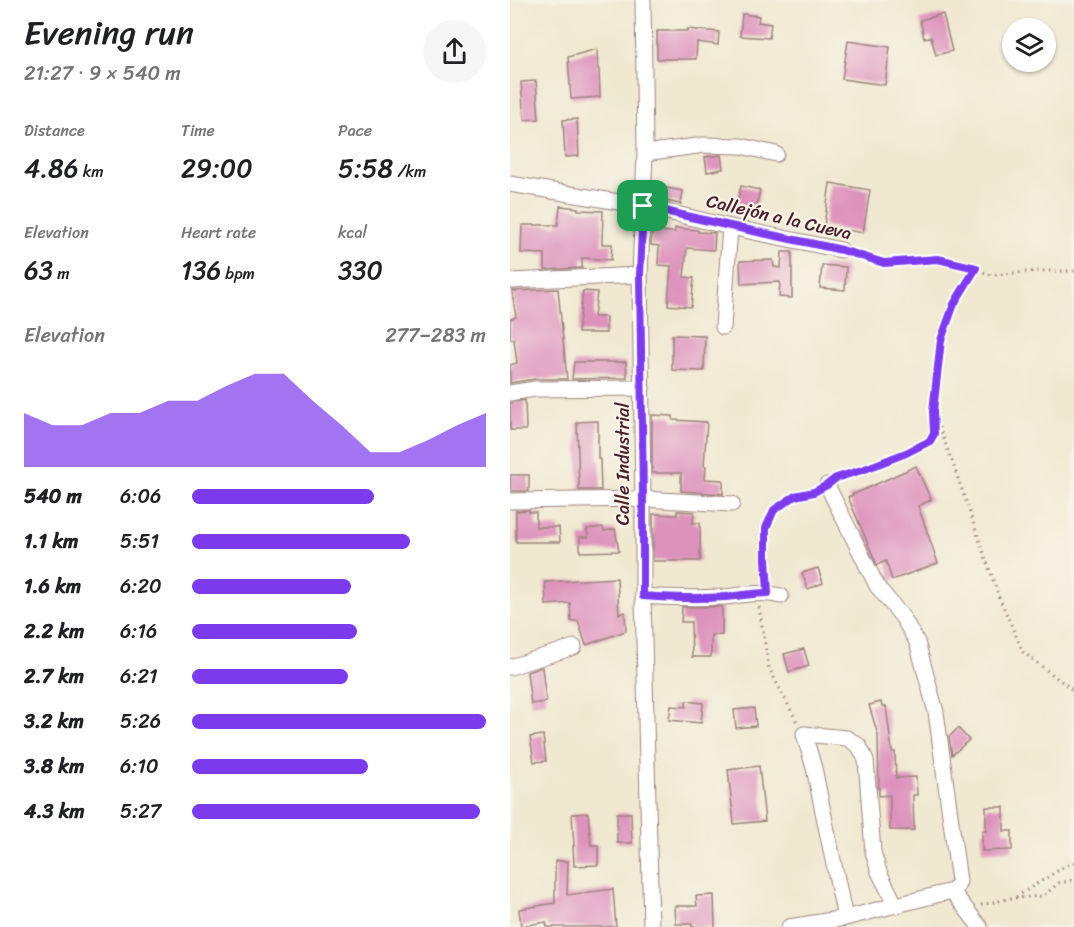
<!DOCTYPE html>
<meta charset="utf-8">
<style>
body{margin:0;font-family:Sriracha,sans-serif;background:#f6f6f6;color:#202124;height:100vh;display:flex;flex-direction:column;font-size:22px;white-space:nowrap}
*{box-sizing:border-box;margin:0}
p{font-size:20px;color:#757577}
.icon{flex:none;width:33px;height:33px;fill:none;stroke:currentColor;stroke-width:2;stroke-linecap:round;stroke-linejoin:round}
.map{position:relative;flex:1;overflow:hidden}
.sheet{display:flex;flex-direction:column;background:#fff;width:510px}
.sheet>*{flex:none}
.tools{position:absolute;left:492px;top:18px;display:grid;gap:12px}
.tools a{display:grid;place-items:center;width:54px;height:54px;border-radius:50%;background:#fff;box-shadow:0 2px 4px #0004;font-size:30px}
.pin{position:absolute;display:grid;place-items:center;width:51px;height:51px;color:#fff;margin:-26px;border-radius:12px;box-shadow:0 3px 9px #0006}
.round{display:grid;place-items:center;flex:none;width:63px;height:63px;border-radius:32px;background:#f6f6f6}
.summary{display:flex;align-items:center;justify-content:space-between;height:102px;padding:0 24px}
h1{font-size:33px;font-weight:600;line-height:45px}
.figures{display:grid;grid-template-columns:repeat(3,1fr);gap:9px;height:102px;padding:6px 24px}
.figures div{display:grid;align-content:center}
.figures b{font-size:26px;font-weight:600}
.figures small{font-size:16px;font-weight:400}
.figures p{font-size:16px}
.chart{height:168px;padding:12px 24px}
.chart p{display:flex;justify-content:space-between}
.chart svg{width:100%;height:108px;margin-top:6px;fill:#7c3aed;opacity:.7}
ul{padding:0 24px;list-style:none;font-size:20px}
li{display:grid;grid-template-columns:96px 72px 1fr;align-items:center;height:45px}
li i{height:15px;border-radius:8px;background:#7c3aed}
main{display:flex;flex:1;min-height:0}
.map>svg:first-child{display:block}
</style>
<main>
<section class="sheet">
<div class="summary"><div><h1>Evening run</h1><p>21:27 · 9 × 540 m</p></div><a class="round"><svg class="icon" aria-label="share" viewBox="0 0 24 24"><path d="M12 15V3M7 8l5-5 5 5M5 13v7h14v-7"/></svg></a></div>
<div class="figures">
<div><p>Distance</p><b>4.86<small> km</small></b></div>
<div><p>Time</p><b>29:00</b></div>
<div><p>Pace</p><b>5:58<small> /km</small></b></div>
</div>
<div class="figures">
<div><p>Elevation</p><b>63<small> m</small></b></div>
<div><p>Heart rate</p><b>136<small> bpm</small></b></div>
<div><p>kcal</p><b>330</b></div>
</div>
<div class="chart"><p><span>Elevation</span>277–283 m</p>
<svg viewBox="0 0 160 44" preserveAspectRatio="none"><path d="M0 44V22L10 27L20 27L30 22L40 22L50 17L60 17L70 11L80 6L90 6L100 17L110 27L120 38L130 38L140 33L150 27L160 22V44z"/></svg>
</div>
<ul>
<li><b>540 m</b>6:06<i style="width:62%"></i></li>
<li><b>1.1 km</b>5:51<i style="width:74%"></i></li>
<li><b>1.6 km</b>6:20<i style="width:54%"></i></li>
<li><b>2.2 km</b>6:16<i style="width:56%"></i></li>
<li><b>2.7 km</b>6:21<i style="width:53%"></i></li>
<li><b>3.2 km</b>5:26<i style="width:100%"></i></li>
<li><b>3.8 km</b>6:10<i style="width:60%"></i></li>
<li><b>4.3 km</b>5:27<i style="width:98%"></i></li>
</ul>
</section>
<div class="map">
<svg width="564" height="927" viewBox="0 0 564 927">
<rect width="100%" height="100%" fill="#f7f3e8"/>
<filter id="ink" filterUnits="userSpaceOnUse"><feTurbulence type="fractalNoise" baseFrequency=".0167" numOctaves="2"/><feDisplacementMap in="SourceGraphic" scale="12" xChannelSelector="R" yChannelSelector="G"/><feConvolveMatrix kernelMatrix="1 2 1 2 8 2 1 2 1" color-interpolation-filters="sRGB"/></filter>
<filter id="wash" filterUnits="userSpaceOnUse"><feTurbulence type="fractalNoise" baseFrequency=".008" numOctaves="4" result="noise"/><feDisplacementMap in="SourceGraphic" scale="24" xChannelSelector="R" yChannelSelector="G"/><feGaussianBlur stdDeviation="1.35" result="paint"/><feColorMatrix in="noise" values="0 0 0 0 0 0 0 0 0 0 0 0 0 0 0 0 0 1.4 0 .05"/><feComposite in="paint" operator="in"/></filter>
<g filter="url(#wash)">
<rect width="100%" height="100%" fill="#f0e8d0"/>
<g id="blocks">
<g fill="#dd92bc">
<polygon points="232,14 249,16 248,22 261,24 259,38 230,36"/>
<polygon points="433,14 442,51 426,55 421,37 414,38 410,20"/>
<polygon points="177,29 209,32 208,45 187,42 186,59 147,59 147,31 177,31"/>
<polygon points="338,41 380,47 375,85 332,79"/>
<polygon points="87,49 88,69 89,69 90,97 61,99 58,57"/>
<polygon points="26,81 29,119 14,120 11,82"/>
<polygon points="67,119 69,156 55,157 53,120"/>
<polygon points="211,155 213,169 197,172 195,157"/>
<polygon points="320,183 360,190 353,233 314,226"/>
<polygon points="146,186 173,191 171,204 144,199"/>
<polygon points="231,186 250,190 244,218 224,214"/>
<polygon points="50,206 68,208 68,210 93,211 92,244 102,244 101,260 72,258 72,268 35,270 35,254 11,253 12,225 48,225"/>
<polygon points="165,228 188,230 188,232 205,233 204,250 177,248 174,277 184,278 181,307 158,305 161,266 148,265 149,246 141,245 142,231 165,232"/>
<polygon points="272,252 282,252 282,298 269,297 270,282 231,284 230,261 263,260 264,267 271,268"/>
<polygon points="312,265 336,267 335,290 310,288"/>
<polygon points="48,289 57,379 25,379 0,383 0,365 7,363 4,339 0,339 0,319 6,317 2,291"/>
<polygon points="73,291 87,292 84,317 96,317 96,333 68,333"/>
<polygon points="162,335 195,336 194,371 162,370"/>
<polygon points="64,362 116,362 117,378 62,379"/>
<polygon points="15,400 16,430 0,430 0,403"/>
<polygon points="142,415 163,416 163,420 197,422 194,466 196,466 195,479 213,480 213,494 171,491 171,473 142,473"/>
<polygon points="88,421 88,459 90,459 91,490 69,490 67,422"/>
<polygon points="406,466 421,500 408,506 428,563 382,580 376,561 367,565 338,497"/>
<rect x="0" y="475" width="19" height="16"/>
<polygon points="19,510 19,512 26,512 26,527 49,527 50,542 6,542 6,511"/>
<polygon points="167,511 184,512 183,523 190,523 190,561 143,561 143,514 167,515"/>
<polygon points="93,527 94,531 105,529 109,551 70,552 70,537 78,537 77,529"/>
<polygon points="308,568 313,583 298,589 292,573"/>
<polygon points="107,578 109,614 115,612 116,631 76,645 68,621 61,621 60,603 36,605 35,582"/>
<polygon points="172,607 212,607 212,635 201,635 201,657 182,657 181,622 171,622"/>
<polygon points="294,649 299,666 279,672 274,654"/>
<polygon points="32,667 36,702 21,704 17,672"/>
<polygon points="176,701 193,703 191,723 159,720 161,706 176,707"/>
<polygon points="371,702 372,706 376,706 382,752 385,752 386,778 406,777 407,795 403,795 404,830 380,830 380,795 369,796 368,735 359,705"/>
<polygon points="244,708 246,726 226,728 224,710"/>
<polygon points="448,728 459,740 442,755 439,737"/>
<polygon points="33,735 36,761 24,762 20,737"/>
<polygon points="249,766 255,821 224,824 218,770"/>
<polygon points="476,807 494,807 494,831 502,831 502,850 472,851 472,831 476,831"/>
<polygon points="78,813 81,845 88,845 88,865 64,866 63,846 64,846 62,814"/>
<polygon points="107,813 121,813 122,843 107,843"/>
<polygon points="45,861 58,861 57,895 103,889 106,927 37,927 36,922 11,926 9,909 45,903"/>
<polygon points="204,895 205,927 182,927 182,924 166,924 165,906 187,906 186,896"/>
</g>
</g>
</g>
<g filter="url(#ink)">
<use href="#blocks" fill-opacity="0" stroke="#9d847e" stroke-width="1.5"/>
<g fill="none" stroke-linecap="round" stroke-linejoin="round">
<defs>
<g id="minor">
<polyline points="133,0 135,153 130,275 133,499 133,596 141,927"/>
<polyline points="135,153 194,145 231,146 266,154"/>
<polyline points="0,184 133,206 220,227 331,250"/>
<polyline points="0,281 130,275"/>
<polyline points="213,327 220,227"/>
<polyline points="0,393 25,389 132,388"/>
<polyline points="0,501 133,499 222,504"/>
<path d="M133,596C160,598 187,598 214,597C235,595 250,591 271,596"/>
<polyline points="0,667 64,647"/>
<polyline points="442,891 470,927"/>
<polyline points="335,918 304,768 294,734 337,738 349,746 356,760 363,852 369,872 386,906"/>
<polyline points="279,927 335,918 442,891 447,887 449,881 426,712 407,642 393,618 367,586 317,485"/>
</g>
</defs>
<use href="#minor" stroke="#9d847e" stroke-width="17"/>
<g stroke="#9d847e" stroke-width="3" stroke-dasharray="1.5 4.5" stroke-linecap="butt">
<polyline points="345,254 374,263 428,259 466,269 481,275 529,271 564,271"/>
<polyline points="466,269 444,304 431,340 423,411 443,464 489,597 513,652 564,691"/>
<path d="M328,477C345,472 413,451 421,439C426,433 423,423 423,415"/>
<polyline points="257,578 256,559 256,528 264,510 285,496 305,491"/>
<polyline points="249,607 259,668 287,722"/>
<polyline points="505,898 533,896 549,883 564,880"/>
<polyline points="471,905 506,897 555,866 564,863"/>
</g>
<use href="#minor" stroke="#fff" stroke-width="15"/>
</g>
</g>
<g fill="none" stroke-linecap="round" stroke-linejoin="round" filter="url(#ink)">
<defs>
<path id="route" d="M133,206L220,226L332,250L374,263L428,259L466,268L444,304L431,340L423,411L424,434L420,441L396,453L355,469L326,478L317,485L304,492L285,496L264,510L256,528V559L258,593C244,593 230,596 215,597C188,599 160,598 133,596V499L130,275Z"/>
</defs>
<use href="#route" stroke="#fff" stroke-width="12"/>
<use href="#route" stroke="#7c3aed" stroke-width="8"/>
</g>
<g text-anchor="middle" dominant-baseline="central" stroke-width="4.5" stroke-linejoin="round" paint-order="stroke">
<g font-size="18" fill="#4a1f2b" stroke="#f7f3e8">
<text transform="translate(269 217) rotate(13)">Callejón a la Cueva</text>
<text transform="translate(113 464) rotate(-90)">Calle Industrial</text>
</g>
</g>
</svg>
<div class="tools">
<a><svg class="icon" aria-label="layers" viewBox="0 0 24 24"><path d="M12 4l9 5-9 5-9-5zM3 14l9 5 9-5"/></svg></a>
</div>
<div class="pin" style="left:133px;top:206px;background:#1e9e55"><svg class="icon" aria-label="arrive" viewBox="0 0 24 24"><path d="M6 21V4h12l-3 4 3 4H6"/></svg></div>
</div>
</main>
